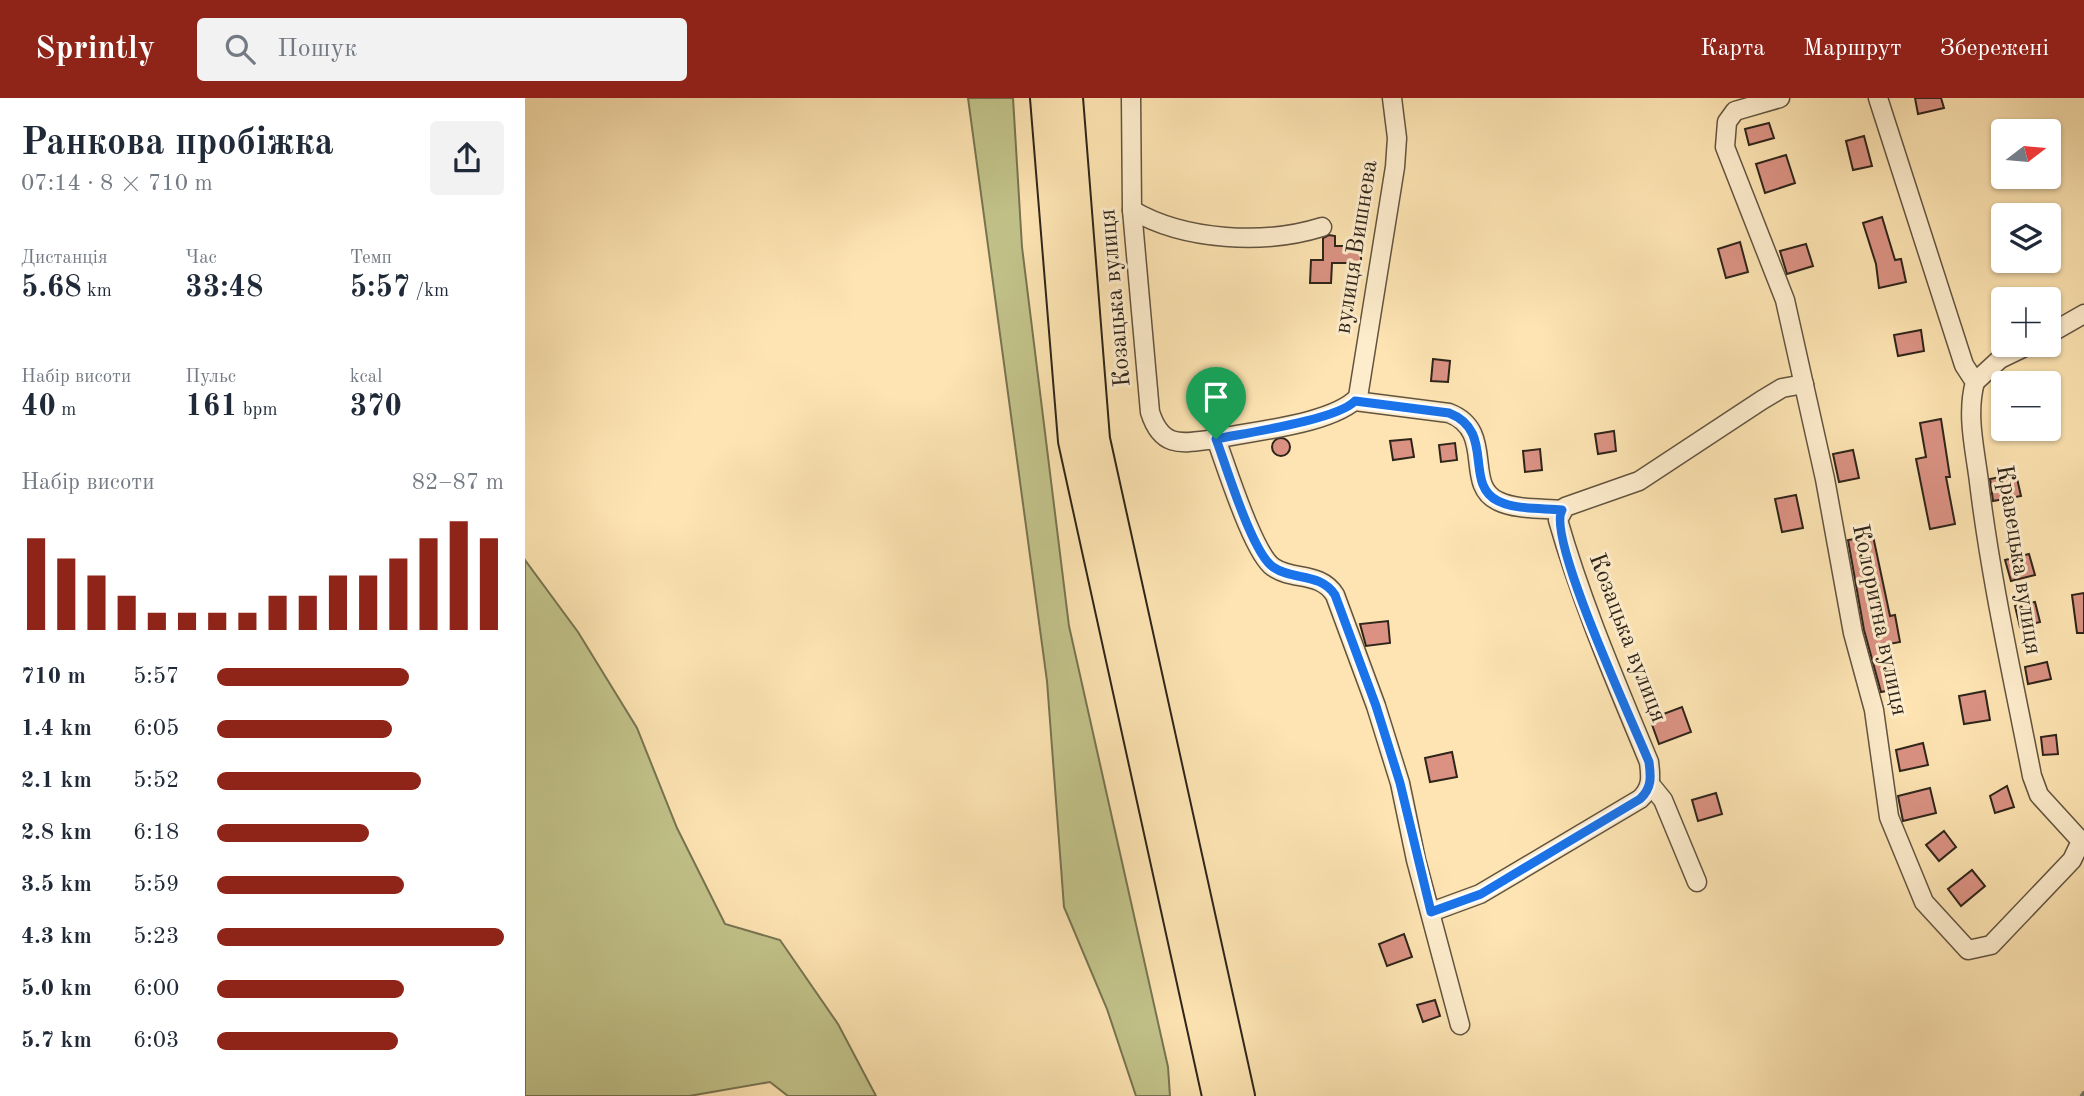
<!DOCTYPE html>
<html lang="uk">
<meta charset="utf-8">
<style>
body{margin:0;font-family:"Old Standard TT",serif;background:#f2f2f3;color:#1f2937;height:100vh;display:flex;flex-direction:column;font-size:26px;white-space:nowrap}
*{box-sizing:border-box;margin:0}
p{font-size:23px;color:#747a83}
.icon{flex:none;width:38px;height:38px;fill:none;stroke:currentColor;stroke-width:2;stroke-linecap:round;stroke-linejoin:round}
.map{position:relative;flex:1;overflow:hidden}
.side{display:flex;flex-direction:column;background:#fff;width:525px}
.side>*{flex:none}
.needle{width:46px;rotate:74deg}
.buttons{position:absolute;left:1466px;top:21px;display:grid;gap:14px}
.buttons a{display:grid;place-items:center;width:70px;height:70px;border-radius:7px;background:#fff;box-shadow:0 2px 5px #0004;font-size:35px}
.pin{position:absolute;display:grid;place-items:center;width:60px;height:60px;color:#fff;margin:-72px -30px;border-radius:50% 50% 50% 0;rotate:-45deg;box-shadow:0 0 7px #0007}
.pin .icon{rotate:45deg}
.round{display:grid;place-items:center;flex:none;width:74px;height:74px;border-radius:7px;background:#f2f2f3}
.overview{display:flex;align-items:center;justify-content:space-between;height:119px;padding:0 21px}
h1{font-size:38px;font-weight:700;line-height:52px}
.metrics{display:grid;grid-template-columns:repeat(3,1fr);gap:10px;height:119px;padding:7px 21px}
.metrics div{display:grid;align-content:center}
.metrics b{font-size:30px;font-weight:700}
.metrics small{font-size:19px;font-weight:400}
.metrics p{font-size:19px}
.chart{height:196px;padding:14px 21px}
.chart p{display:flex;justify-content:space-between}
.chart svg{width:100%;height:126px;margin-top:7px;stroke:#8f2418;stroke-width:6}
ul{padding:0 21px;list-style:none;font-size:23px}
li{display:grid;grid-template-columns:112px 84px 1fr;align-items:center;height:52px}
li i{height:18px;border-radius:9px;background:#8f2418}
header{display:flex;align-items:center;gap:42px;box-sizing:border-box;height:98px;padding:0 35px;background:#8f2418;color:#fff}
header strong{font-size:33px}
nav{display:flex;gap:38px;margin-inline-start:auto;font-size:24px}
.search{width:490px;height:63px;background:#f2f2f3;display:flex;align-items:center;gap:18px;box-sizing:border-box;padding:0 24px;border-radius:7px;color:#747a83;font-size:26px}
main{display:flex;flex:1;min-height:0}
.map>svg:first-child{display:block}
</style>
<header>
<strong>Sprintly</strong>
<div class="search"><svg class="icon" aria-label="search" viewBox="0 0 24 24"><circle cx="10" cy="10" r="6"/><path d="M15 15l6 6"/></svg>Пошук</div>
<nav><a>Карта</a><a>Маршрут</a><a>Збережені</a></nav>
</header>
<main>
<section class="side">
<div class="overview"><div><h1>Ранкова пробіжка</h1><p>07:14 · 8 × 710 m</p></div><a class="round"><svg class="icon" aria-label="share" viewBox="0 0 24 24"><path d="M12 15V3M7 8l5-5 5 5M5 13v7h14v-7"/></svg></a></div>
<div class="metrics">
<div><p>Дистанція</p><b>5.68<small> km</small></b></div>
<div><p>Час</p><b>33:48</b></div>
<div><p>Темп</p><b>5:57<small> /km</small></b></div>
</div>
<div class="metrics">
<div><p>Набір висоти</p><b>40<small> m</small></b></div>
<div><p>Пульс</p><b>161<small> bpm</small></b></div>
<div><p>kcal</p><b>370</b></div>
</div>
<div class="chart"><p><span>Набір висоти</span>82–87 m</p>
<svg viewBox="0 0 160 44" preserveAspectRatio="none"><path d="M5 44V12M15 44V19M25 44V25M35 44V32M45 44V38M55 44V38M65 44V38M75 44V38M85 44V32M95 44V32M105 44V25M115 44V25M125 44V19M135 44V12M145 44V6M155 44V12"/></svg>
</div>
<ul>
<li><b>710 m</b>5:57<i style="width:67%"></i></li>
<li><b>1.4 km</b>6:05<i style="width:61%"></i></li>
<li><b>2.1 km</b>5:52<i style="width:71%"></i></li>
<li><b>2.8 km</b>6:18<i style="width:53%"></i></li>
<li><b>3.5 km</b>5:59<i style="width:65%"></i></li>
<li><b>4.3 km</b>5:23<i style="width:100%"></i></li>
<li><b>5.0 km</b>6:00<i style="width:65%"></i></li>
<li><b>5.7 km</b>6:03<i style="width:63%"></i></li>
</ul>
</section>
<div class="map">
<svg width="1559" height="998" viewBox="0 0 1559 998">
<rect width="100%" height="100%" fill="#fde4b2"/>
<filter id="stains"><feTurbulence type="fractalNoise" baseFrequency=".00286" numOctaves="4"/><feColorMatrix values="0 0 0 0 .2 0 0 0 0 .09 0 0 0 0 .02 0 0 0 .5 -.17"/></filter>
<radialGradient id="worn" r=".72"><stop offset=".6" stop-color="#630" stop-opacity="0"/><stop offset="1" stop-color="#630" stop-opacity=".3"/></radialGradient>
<g fill="#c2c38a" stroke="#787452" stroke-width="2">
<polygon points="443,0 488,0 497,149 544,528 643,969 645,998 611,998 582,911 539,809 522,583"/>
<polygon points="0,462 53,534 112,630 152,730 200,826 255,842 313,926 351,998 263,998 245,984 164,998 0,998"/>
</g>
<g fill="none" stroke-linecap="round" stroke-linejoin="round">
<polyline stroke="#748076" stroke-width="4.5" points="1557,998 1559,995"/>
</g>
<g fill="#db9283" stroke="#2e241a" stroke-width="2">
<polygon points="1390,0 1416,0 1419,10 1393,16"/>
<polygon points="1244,25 1249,40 1224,47 1220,31"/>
<polygon points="1339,38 1347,68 1328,72 1321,43"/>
<polygon points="1261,57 1270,85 1240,95 1231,66"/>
<polygon points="1357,119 1370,162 1376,161 1381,184 1354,190 1351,166 1338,125"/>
<polygon points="804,137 810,138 810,148 836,148 836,165 807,165 806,185 785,185 786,162 798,162 798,140"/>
<polygon points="1215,144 1223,174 1201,180 1193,151"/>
<polygon points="1281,146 1288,168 1262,176 1255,153"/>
<polygon points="1396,232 1399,253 1373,258 1369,237"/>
<polygon points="908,261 925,263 923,284 906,283"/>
<polygon points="1416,321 1425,379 1421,379 1430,426 1405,431 1391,361 1401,359 1395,325"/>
<polygon points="1089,333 1091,353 1073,356 1070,336"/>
<circle cx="756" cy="349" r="9"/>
<polygon points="886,341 889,359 868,362 865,343"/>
<polygon points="930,345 932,362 916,364 914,347"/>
<polygon points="1015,351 1017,372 1000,374 998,353"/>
<polygon points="1328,352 1334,380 1314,384 1308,356"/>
<polygon points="1491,376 1496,398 1468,403 1465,381"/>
<polygon points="1271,397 1278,430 1257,434 1250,401"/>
<polygon points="1348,438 1365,518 1370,517 1375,544 1364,546 1372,591 1356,594 1339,532 1323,442"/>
<polygon points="1504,456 1510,477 1486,483 1480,462"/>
<polygon points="1559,495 1559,535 1552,535 1547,497"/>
<polygon points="1510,504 1515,524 1495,529 1490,508"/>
<polygon points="863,523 865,545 841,548 835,526"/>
<polygon points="1522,564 1526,581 1503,586 1500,569"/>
<polygon points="1460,593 1465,622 1439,626 1434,598"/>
<polygon points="1157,609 1166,634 1134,646 1125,621"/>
<polygon points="1531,637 1533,656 1518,657 1516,639"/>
<polygon points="1398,645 1403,667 1375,673 1371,652"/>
<polygon points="927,654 932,679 905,684 900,660"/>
<polygon points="1482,688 1489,709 1470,715 1465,698"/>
<polygon points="1405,690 1411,715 1378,723 1373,698"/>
<polygon points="1191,695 1197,716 1173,723 1167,702"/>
<polygon points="1419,733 1431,749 1414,763 1401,747"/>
<polygon points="1447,772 1460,788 1436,808 1423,791"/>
<polygon points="879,836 887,859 862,868 854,846"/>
<polygon points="910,902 915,918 898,924 892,907"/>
</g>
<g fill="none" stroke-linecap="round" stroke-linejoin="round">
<defs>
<g id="minor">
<path d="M606,0L607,112L625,314C637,352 658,345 691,341C701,367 728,455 748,469C768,483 795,473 810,497L851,608L875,685L891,762L935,927"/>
<path d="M1255,0L1210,13L1202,24L1200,49L1260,202L1300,381L1328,535L1349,612L1364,719L1399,804L1443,852L1466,847L1547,762L1556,743L1514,697L1507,678C1488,580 1466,483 1454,384C1450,351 1441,317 1450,284L1439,267L1353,0"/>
<path d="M607,112C660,143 740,147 797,129"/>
<polyline points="1524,236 1559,216"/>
<polyline points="1450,284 1475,261 1504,247"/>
<path d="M830,303L924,315C971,333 938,387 973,403C991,412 1018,410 1037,412"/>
<path d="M691,341C727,333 809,326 833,299L870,69L872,40L867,0"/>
<polyline points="1125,686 1138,702 1172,784"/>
<path d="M906,814L955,796L1115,701C1127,690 1126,679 1124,664C1091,584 1057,506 1033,422L1040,409L1114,383L1237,302L1257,290L1279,286"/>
</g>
<g id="highway">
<polyline points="519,0 547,343 691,998"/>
<polyline points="544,0 571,341 716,998"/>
</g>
</defs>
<use href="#minor" stroke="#625440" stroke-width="21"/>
<use href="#highway" stroke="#2e241a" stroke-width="30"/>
<use href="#minor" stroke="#feedcd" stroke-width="18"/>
<use href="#highway" stroke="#fde4b2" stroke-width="26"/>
</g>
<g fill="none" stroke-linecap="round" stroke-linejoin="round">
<defs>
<path id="route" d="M830,303L924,315C971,333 938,386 973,403C991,412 1018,410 1037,412C1021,439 1109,627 1124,664C1126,679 1127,690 1115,701L956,796L906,814L875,685L851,608L810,497C795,474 768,483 748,469C727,455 701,367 691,341C720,335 812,322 830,303Z"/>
</defs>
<use href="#route" stroke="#fff" stroke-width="14"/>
<use href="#route" stroke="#1a73e8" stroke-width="9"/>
</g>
<g text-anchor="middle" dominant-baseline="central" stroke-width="6" stroke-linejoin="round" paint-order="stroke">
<g font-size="24" fill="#2e241a" stroke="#feedcd">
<text transform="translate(832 149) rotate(-81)">вулиця Вишнева</text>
<text transform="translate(591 200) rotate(-95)">Козацька вулиця</text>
<text transform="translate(1493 462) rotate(81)">Кравецька вулиця</text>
<text transform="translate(1354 522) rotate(78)">Колоритна вулиця</text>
<text transform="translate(1102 540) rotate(69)">Козацька вулиця</text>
</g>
</g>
<rect width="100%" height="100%" filter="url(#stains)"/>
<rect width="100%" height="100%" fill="url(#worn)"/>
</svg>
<div class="buttons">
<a><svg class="needle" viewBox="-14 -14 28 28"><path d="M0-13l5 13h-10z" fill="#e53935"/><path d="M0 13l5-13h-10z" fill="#747a83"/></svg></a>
<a><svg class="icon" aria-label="layers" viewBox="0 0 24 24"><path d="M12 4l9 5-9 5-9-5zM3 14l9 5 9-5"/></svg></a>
<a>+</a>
<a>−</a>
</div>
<div class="pin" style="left:691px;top:341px;background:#1e9e55"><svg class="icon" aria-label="arrive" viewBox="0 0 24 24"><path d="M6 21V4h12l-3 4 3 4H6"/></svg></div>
</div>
</main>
